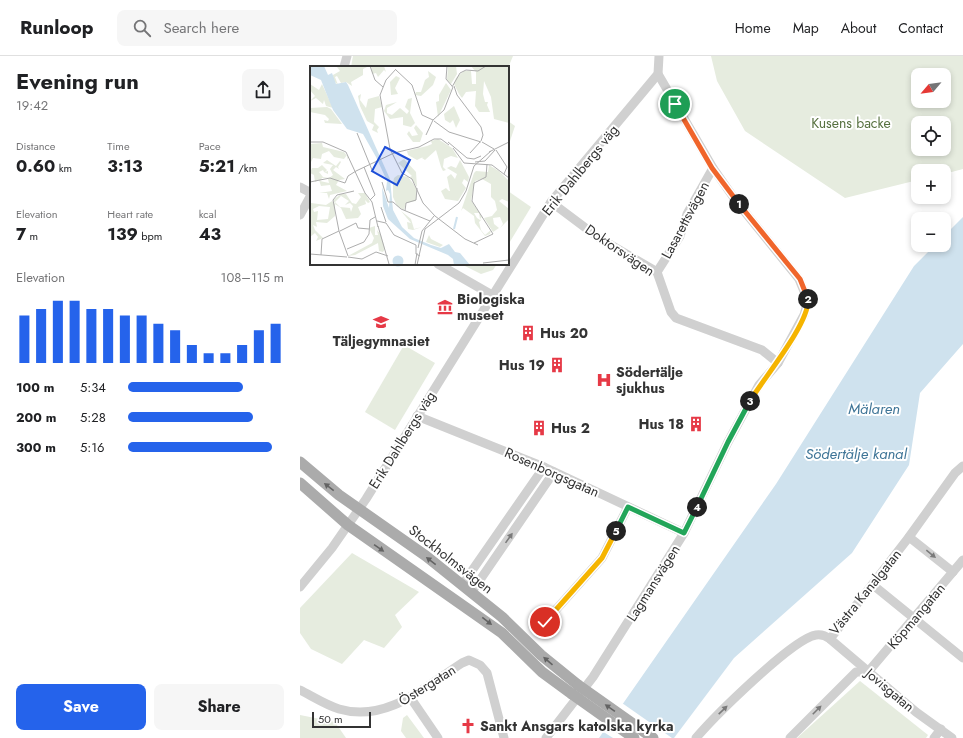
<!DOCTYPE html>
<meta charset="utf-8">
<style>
body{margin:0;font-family:Jost,sans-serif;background:#f6f6f6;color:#202124;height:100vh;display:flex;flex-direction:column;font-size:15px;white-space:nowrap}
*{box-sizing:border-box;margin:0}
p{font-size:13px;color:#757577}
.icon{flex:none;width:22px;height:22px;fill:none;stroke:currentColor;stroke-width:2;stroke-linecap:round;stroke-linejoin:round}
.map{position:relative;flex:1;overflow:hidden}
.drawer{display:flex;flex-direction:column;background:#fff;width:300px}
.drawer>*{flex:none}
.needle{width:26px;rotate:241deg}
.fabs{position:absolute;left:611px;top:12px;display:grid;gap:8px}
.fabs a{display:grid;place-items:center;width:40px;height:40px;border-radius:8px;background:#fff;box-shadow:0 2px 6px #0003;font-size:20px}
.scale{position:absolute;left:12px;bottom:10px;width:59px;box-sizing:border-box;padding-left:4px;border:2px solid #333;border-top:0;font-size:11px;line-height:14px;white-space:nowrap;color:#333;-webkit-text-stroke:3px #fff;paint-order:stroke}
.pin{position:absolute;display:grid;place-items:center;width:34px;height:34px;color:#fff;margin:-17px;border:2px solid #fff;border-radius:50%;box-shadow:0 1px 4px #0007}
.km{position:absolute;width:20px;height:20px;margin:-10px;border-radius:50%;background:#222;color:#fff;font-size:11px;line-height:20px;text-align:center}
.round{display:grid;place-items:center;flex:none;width:42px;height:42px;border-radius:8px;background:#f6f6f6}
.head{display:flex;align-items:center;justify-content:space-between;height:68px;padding:0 16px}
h1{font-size:22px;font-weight:700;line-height:30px}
.figures{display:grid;grid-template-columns:repeat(3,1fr);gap:6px;height:68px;padding:4px 16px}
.figures div{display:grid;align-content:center}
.figures b{font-size:17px;font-weight:700}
.figures small{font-size:11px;font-weight:400}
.figures p{font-size:11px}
.chart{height:112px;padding:8px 16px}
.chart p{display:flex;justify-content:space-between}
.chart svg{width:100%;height:72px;margin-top:4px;stroke:#2563eb;stroke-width:6}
.cta{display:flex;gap:8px;margin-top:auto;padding:8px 16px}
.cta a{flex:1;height:46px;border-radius:8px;background:#2563eb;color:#fff;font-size:16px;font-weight:700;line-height:46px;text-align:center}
.cta a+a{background:#f6f6f6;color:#202124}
ul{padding:0 16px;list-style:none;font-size:13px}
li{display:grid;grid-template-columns:64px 48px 1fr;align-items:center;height:30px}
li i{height:10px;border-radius:5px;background:#2563eb}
header{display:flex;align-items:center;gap:24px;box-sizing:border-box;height:56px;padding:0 20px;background:#fff;border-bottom:1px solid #e0e0e0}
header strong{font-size:19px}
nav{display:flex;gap:22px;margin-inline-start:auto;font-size:14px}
.search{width:280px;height:36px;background:#f6f6f6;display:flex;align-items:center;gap:10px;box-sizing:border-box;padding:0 14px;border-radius:8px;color:#757577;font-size:15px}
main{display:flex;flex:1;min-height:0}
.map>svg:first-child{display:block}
</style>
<header>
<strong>Runloop</strong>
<div class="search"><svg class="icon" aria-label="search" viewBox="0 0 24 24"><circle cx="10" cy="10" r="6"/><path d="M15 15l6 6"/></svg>Search here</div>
<nav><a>Home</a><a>Map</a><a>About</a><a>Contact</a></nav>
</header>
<main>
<section class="drawer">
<div class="head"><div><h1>Evening run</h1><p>19:42</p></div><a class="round"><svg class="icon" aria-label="share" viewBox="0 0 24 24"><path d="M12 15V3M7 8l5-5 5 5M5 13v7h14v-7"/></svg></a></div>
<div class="figures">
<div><p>Distance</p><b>0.60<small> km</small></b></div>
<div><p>Time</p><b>3:13</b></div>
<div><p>Pace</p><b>5:21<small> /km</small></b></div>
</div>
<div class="figures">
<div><p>Elevation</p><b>7<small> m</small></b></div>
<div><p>Heart rate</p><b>139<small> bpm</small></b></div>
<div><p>kcal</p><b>43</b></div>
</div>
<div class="chart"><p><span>Elevation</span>108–115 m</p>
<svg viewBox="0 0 160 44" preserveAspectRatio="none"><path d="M5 44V15M15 44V11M25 44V6M35 44V6M45 44V11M55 44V11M65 44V15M75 44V15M85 44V20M95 44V24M105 44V33M115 44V38M125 44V38M135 44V33M145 44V24M155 44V20"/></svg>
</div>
<ul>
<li><b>100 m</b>5:34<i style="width:74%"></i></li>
<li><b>200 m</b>5:28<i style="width:80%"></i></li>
<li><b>300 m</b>5:16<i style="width:92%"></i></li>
</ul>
<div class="cta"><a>Save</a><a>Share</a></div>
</section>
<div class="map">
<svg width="663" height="682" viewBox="0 0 663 682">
<rect width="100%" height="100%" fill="#fff"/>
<g fill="#e6ecdf" fill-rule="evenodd">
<polygon points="53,0 213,0 208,12 51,11"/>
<path d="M411,0H663V113L644,118V115H618V124L545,142L445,75L417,25ZM618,19H644V45H618ZM618,67H644V93H618Z"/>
<polygon points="208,65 215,70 208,91"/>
<polygon points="208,135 231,151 208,189"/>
<polygon points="161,208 197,208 193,214 181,218"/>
<polygon points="104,289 135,307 95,374 65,356"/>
<polygon points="52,497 119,536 95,559 102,571 84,592 64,584 42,608 11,593 0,577 0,552"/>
<polygon points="560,625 628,679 626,682 497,682"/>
<polygon points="0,659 35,666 46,682 0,682"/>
<polygon points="107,659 124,682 106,682 101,675 103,662"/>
</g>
<polygon fill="#cfe2ee" points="663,161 663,288 620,337 609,409 552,497 434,602 374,682 299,682 476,428 614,210 635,189 644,189 644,180"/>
<polygon fill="#fff" points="322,647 372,682 313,682 302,675"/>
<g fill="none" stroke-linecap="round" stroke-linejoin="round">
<g stroke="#d0d0d0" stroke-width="9">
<polyline points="44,11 47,0"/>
<polyline points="0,131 11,137"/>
<polyline points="251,146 299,182 357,216 371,256 376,262 462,294 478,307"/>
<polyline points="0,159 11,139"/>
<polyline points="138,208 192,239"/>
<polyline points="357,216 380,180 387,158 413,112"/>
<polyline points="117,360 244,411 384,477"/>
<polyline points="609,481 653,516"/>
<polyline points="162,529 244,411"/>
<polyline points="573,529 663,602"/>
<polyline points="0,531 32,492 66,443 251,146 358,18 359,0"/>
<polyline points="171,537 254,416"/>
<polyline points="245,566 302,502 328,451"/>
<polyline points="530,583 609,481 655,417 663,410"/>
<polyline points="568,616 663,504"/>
<path d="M0,634C12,640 26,649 39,653C86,667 125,631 162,607L169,604L180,609L187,617L204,682"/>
<polyline points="110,641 138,682"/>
<polyline points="246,682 293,621 384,477 428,386 459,329 478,307 504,259 508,245 499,223 436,145 413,112 358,18"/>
<path d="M396,682C414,661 492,583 516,579C522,578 526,580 530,583L616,656L652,682"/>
<polyline points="490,682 556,616 568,616"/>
<polyline points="634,682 641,673"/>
</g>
<g stroke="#ababab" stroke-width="11">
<polyline points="0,406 39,439 126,500 202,561 241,599 278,629"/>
<polyline points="0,427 48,469 202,577 242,616 272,638"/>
</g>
<g stroke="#ababab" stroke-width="11">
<polyline points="278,629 353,682"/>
<polyline points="272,638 334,682"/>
</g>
</g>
<defs><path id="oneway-solid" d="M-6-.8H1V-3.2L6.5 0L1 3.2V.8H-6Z"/></defs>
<g fill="#636363">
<use href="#oneway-solid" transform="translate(29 431) rotate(-142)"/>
<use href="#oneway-solid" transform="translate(79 492) rotate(35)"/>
<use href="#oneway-solid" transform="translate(131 505) rotate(-142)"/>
<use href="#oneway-solid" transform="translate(187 565) rotate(38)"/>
<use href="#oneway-solid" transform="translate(248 605) rotate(-139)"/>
<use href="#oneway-solid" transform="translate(310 652) rotate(-145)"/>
</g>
<g fill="#7a7a7a">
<use href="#oneway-solid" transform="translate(209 482) rotate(-55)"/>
<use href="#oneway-solid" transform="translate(631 498) rotate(39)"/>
<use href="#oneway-solid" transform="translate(423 654) rotate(-44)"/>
<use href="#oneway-solid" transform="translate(517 654) rotate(-45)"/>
</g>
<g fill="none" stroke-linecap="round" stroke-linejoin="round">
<defs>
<polyline id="split-1" points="375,48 412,112 439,148"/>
<polyline id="split-2" points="439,148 500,223 508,243"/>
<path id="split-3" d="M450,345C463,323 510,267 508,243"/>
<polyline id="split-4" points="397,451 428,386 450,345"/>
<polyline id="split-5" points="316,475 328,451 384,477 397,451"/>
<polyline id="split-6" points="245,566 302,502 316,475"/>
</defs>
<use href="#split-1" stroke="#fff" stroke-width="8"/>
<use href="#split-2" stroke="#fff" stroke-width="8"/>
<use href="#split-3" stroke="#fff" stroke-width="8"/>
<use href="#split-4" stroke="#fff" stroke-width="8"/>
<use href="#split-5" stroke="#fff" stroke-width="8"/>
<use href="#split-6" stroke="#fff" stroke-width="8"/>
<use href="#split-1" stroke="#f0652b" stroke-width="5"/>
<use href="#split-2" stroke="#f0652b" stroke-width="5"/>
<use href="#split-3" stroke="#f5b400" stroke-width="5"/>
<use href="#split-4" stroke="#22a559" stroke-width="5"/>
<use href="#split-5" stroke="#22a559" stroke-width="5"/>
<use href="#split-6" stroke="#f5b400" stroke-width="5"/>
</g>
<defs>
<symbol id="museum-bare" viewBox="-9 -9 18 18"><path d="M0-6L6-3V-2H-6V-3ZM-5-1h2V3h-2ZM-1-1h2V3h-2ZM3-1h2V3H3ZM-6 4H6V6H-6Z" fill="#e63946" stroke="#fff" stroke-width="2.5" paint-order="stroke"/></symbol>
<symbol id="school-bare" viewBox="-9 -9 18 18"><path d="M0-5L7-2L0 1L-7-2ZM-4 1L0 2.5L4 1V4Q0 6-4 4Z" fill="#e63946" stroke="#fff" stroke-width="2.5" paint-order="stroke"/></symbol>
<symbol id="building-bare" viewBox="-9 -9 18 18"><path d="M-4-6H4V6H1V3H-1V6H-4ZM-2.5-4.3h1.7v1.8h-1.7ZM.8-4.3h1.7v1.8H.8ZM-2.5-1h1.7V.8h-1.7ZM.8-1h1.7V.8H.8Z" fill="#e63946" stroke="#fff" stroke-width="2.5" paint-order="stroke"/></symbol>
<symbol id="hospital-bare" viewBox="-9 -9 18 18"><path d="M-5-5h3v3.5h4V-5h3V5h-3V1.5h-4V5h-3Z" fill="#e63946" stroke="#fff" stroke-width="2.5" paint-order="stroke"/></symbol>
<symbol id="church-bare" viewBox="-9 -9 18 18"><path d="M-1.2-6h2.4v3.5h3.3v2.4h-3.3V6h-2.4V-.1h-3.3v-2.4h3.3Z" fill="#e63946" stroke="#fff" stroke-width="2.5" paint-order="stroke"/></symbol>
</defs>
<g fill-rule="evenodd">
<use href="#museum-bare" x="134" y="240" width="22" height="22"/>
<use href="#school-bare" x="70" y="255" width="22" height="22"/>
<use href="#building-bare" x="217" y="266" width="22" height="22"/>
<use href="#building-bare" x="246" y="298" width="22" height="22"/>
<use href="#hospital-bare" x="293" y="313" width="22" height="22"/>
<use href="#building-bare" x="385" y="357" width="22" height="22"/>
<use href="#building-bare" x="228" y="361" width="22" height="22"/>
<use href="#church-bare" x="157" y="659" width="22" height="22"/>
</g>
<g text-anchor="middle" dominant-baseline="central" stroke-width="4" stroke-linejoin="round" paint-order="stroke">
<g font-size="14" fill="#56703f" stroke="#fff">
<text x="551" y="67">Kusens backe</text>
</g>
<g font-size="14" fill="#333" stroke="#fff">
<text transform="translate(280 114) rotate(-51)">Erik Dahlbergs väg</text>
<text transform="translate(385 164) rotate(-62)">Lasarettsvägen</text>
<text transform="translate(320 194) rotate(34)">Doktorsvägen</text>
<text transform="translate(102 384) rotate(-58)">Erik Dahlbergs väg</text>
<text transform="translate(252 416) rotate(24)">Rosenborgsgatan</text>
<text transform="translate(151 503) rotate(38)">Stockholmsvägen</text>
<text transform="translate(353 527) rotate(-58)">Lagmansvägen</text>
<text transform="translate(565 536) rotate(-51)">Västra Kanalgatan</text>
<text transform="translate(616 560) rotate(-50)">Köpmangatan</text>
<text transform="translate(127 629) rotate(-32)">Östergatan</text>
<text transform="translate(590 634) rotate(40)">Jovisgatan</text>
</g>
<g font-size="14" font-weight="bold" fill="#333" stroke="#fff" text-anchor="start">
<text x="157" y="243">Biologiska<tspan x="157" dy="16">museet</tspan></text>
<text x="240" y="277">Hus 20</text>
<text x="81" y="285" text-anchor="middle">Täljegymnasiet</text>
<text x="245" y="309" text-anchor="end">Hus 19</text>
<text x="316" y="316">Södertälje<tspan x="316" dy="16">sjukhus</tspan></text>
<text x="384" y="368" text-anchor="end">Hus 18</text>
<text x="251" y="372">Hus 2</text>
<text x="180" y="670">Sankt Ansgars katolska kyrka</text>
</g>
<g font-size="15" font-style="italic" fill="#3f7597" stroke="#fff">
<text x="574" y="353">Mälaren</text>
<text x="556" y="398">Södertälje kanal</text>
</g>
</g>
<g transform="translate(10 10)">
<rect width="199" height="199" fill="#fff"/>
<path d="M59,0L53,3V9L41,16L42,20L36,16L31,17L27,10L25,11L28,19L23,14V9L30,5L27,1ZM61,0H74L76,6L74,4L68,11L66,7L62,8ZM138,0H146L147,8L141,18L137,14ZM161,0H199V57L184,53L181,31L174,15L173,28L175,36H178L177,39L180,46H169L165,40L166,25L156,26L152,32L149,28L144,18L146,12L154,5H161L162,18H166V6ZM118,5L126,11L123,19L111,30L105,29L106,26H111L115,14L119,11ZM86,10L90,12L85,22L88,28L81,29L80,16ZM136,17L141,24L128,51L126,36L129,35V29ZM0,18L9,24L12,18L23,42L16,40L14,34L13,38L6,32L0,35L5,30L0,24ZM51,28L50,34L56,42L58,33L69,30L72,41L65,43L64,56L69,61L67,64L68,67L62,64L64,59L57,55L50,40L48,30ZM102,32L100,47L105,57L101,61L93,59V51L80,53L74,45L76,39L87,36L77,42V47L82,49L90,42L97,48L99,45L95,41L98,33ZM144,40L150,54L146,62L143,54L140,57L135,54L134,48ZM17,41L21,43L32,58L15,57L14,54L18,55L19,53L15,49L0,46V42ZM106,59L113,67L110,76H103L97,68L99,65L102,70L108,69L104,62ZM128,73L142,82L148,92L141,90L134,93L133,101L136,104L133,105L131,101L126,84L115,94L112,92L114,91L111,92L107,94L98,89L97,85L117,80L122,78L121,75ZM12,77L13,81L34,86L38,91L37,94V89L34,93L24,91L19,85L12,88L11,93L3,92L0,98V78ZM94,93L106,106L107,121L100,111L102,110L88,97ZM17,94L26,100L30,95L31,96L28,101L29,103L26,101L23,104L35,113L29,114L26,119L37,125L20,129L19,133L17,127H9L22,125L20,119L11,120L9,114L5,116L4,109L0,107L2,102H8L12,99L17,104L15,106L18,105V108L14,106L13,104L9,106L13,111H20L12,112L10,115L19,117L18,113L23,109L20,103L23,99L13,97ZM150,94L159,111L158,116L154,113L152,117L156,122L148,135L135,133L131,125L136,122L139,125H140L137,111L141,108L145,113L147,108L137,102L141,100L146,102ZM179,99L189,105L199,115V136L192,133L189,135L199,143V153L190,162L193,158L190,151L183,152L184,158L189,162L183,166L174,152L182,150L187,144L185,135L181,131V118L172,113L165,115L161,134L172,151L170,153L169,147H164L167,152L170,154L172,153L169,156L171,164L175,169L181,164L180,168L175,170L165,157L164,150L153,142L151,145L164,107L166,105L178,106ZM88,109L98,111L106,121V135L96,137L94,144L87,140L83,131V117L84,112ZM48,127H55L60,136L58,137L55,134L56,138L48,141L51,148L48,152L36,153L31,142L25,138V150L17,157L6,156L7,161L3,159L5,164L13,172L6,175L8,171L5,167L0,171L1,137L16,139L22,135L26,139L23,134L31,128H36L42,137L46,138L51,131ZM31,130L39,135L35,139L40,137L43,140L41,146L40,142L30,141L25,136ZM9,140L20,141L18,153L7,154L8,145L4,146L3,143ZM91,145L101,153L104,163L112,161L103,164L98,163L97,156L101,157ZM65,160V169H68L67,164L71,169L75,183L73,186L69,185L68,177L45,189L38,190L62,177L64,172L59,162ZM119,169L121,173L133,179L130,181L116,176Z" fill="#e6ecdf" fill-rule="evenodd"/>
<path d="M0,0H14L18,9L22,7L26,18L36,16L38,19L80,113L83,144L92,161L104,172L121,179L131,182L139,178L145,186L150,187L160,199H144L143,193L138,189L100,173L78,153L73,140L72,121L79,142L80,128L78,124L76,125L77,115L66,91L53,68L37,63L23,44L11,14L0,9ZM82.5 195a5.5 5.5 0 1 1 11 0a5.5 5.5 0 1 1-11 0Z" fill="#cfe2ee"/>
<path fill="none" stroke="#cfe2ee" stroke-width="2" d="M144,163L147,151"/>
<path fill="none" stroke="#adadad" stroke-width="1" d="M60,0L65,14L73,21M137,0L136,13L142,20M86,3L76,14L70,29L80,83L92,107L102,113L113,137L125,150M86,4L102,19L112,49L123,54M144,20L147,29L171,61L173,69L171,75M142,21L150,7L156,4L168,5L176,0M124,55L139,66L171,76M47,67L62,104M116,69L123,54L134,44L143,21M0,76H13L36,86L55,127L62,136L68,161M138,76L157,92L164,93L171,90M172,76L184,83M143,82L154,97L182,99L199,112M186,84L197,101L194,108M179,86L199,76M160,87L170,76M165,96L175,95L185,84M54,101L65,129L60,134M46,105L84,87L109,81L124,73H131L139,79M0,116L20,112L35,117L38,110L46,105M72,116L78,136H83L91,143L120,155M71,141L76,156M95,145L96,137L106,134L107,122M125,150L155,173L168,179M67,155L76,157L84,169L106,179V188L110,190M68,160L79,198M29,165L23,134L27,129L44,125M29,165L38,190M30,165L46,157L48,162L59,163M164,177L183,168L162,135L164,117L176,111L177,98M108,182L112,165L124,150M37,183L54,176L59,168L60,154L65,151M0,188L37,191M11,189L12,173L29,165M38,191L52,193L66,186L78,190M173,197L199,194M105,199L107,187M107,199L115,163L149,137L156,125L164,100L181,85"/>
<path fill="#1d4ed8" fill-opacity="0.15" stroke="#1d4ed8" stroke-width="2" d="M75,81L100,94L87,119L62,105Z"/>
<rect width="199" height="199" fill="none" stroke="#333" stroke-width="2"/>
</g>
</svg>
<div class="fabs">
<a><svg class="needle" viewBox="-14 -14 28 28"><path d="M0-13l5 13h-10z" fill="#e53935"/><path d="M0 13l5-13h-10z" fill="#757577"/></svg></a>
<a><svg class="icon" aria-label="locate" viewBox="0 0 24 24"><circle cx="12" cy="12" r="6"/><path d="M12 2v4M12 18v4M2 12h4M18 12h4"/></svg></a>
<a>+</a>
<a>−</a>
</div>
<div class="scale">50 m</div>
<div class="pin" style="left:375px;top:48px;background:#1e9e55"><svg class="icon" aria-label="arrive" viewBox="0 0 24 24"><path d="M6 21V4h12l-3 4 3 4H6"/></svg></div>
<div class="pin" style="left:245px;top:566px;background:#d93025"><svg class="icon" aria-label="check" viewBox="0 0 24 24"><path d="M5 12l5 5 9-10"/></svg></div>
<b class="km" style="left:439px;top:148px">1</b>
<b class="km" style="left:508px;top:243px">2</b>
<b class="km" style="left:450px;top:345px">3</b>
<b class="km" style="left:397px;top:451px">4</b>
<b class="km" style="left:316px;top:475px">5</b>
</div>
</main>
